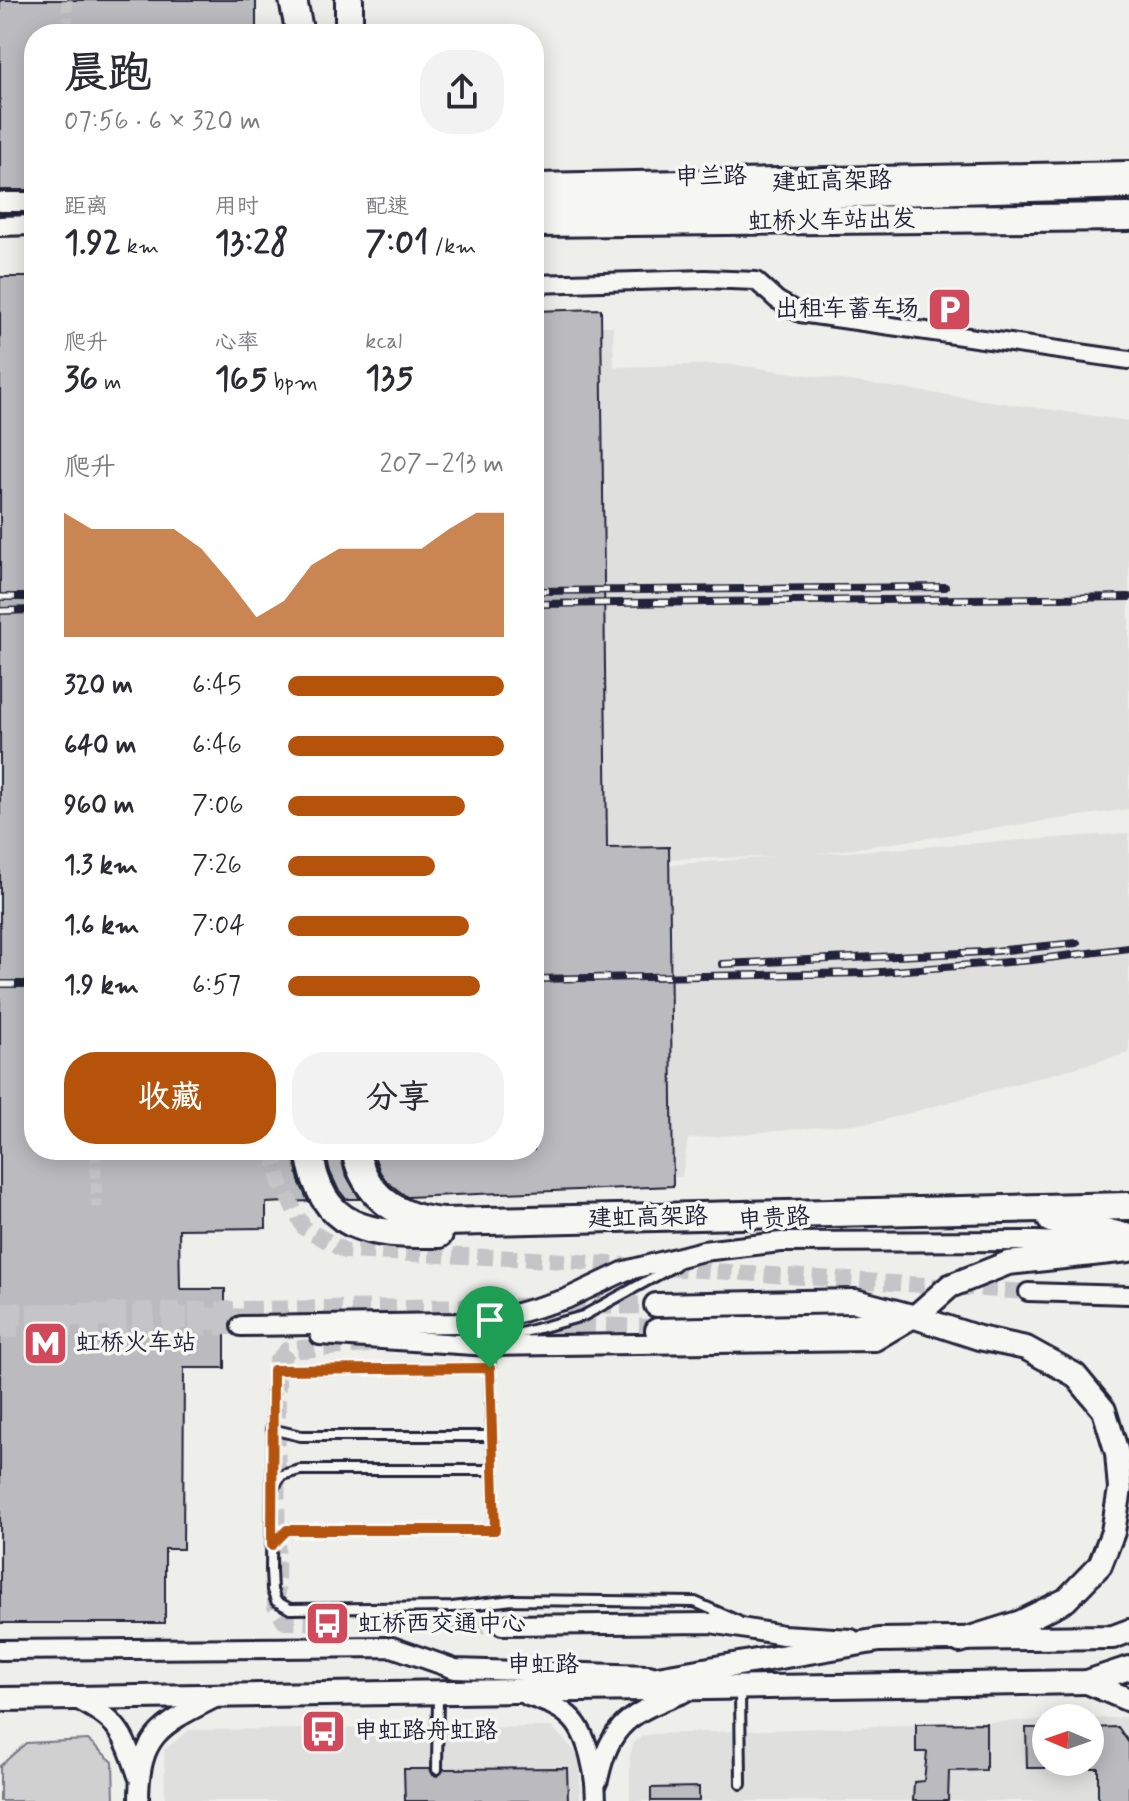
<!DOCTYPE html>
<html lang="zh">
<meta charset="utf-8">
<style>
body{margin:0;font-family:Mynerve,"LXGW WenKai TC",sans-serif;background:#f2f2f3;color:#2b2b33;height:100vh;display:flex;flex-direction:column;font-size:30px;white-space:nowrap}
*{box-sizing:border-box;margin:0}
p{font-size:26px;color:#7c7c81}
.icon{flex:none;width:44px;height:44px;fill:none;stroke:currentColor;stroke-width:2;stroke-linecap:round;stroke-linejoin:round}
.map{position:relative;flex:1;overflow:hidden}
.side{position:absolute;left:24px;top:24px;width:520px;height:1136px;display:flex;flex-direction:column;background:#fff;border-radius:32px;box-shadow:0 4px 20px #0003}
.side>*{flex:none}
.needle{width:52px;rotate:272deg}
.controls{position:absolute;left:1032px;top:1704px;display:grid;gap:16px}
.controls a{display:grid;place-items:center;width:72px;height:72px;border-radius:50%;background:#fff;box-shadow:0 4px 20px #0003;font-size:40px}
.pin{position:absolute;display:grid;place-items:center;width:68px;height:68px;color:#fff;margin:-82px -34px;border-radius:50% 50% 50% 0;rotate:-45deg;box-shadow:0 0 8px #0007}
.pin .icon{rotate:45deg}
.round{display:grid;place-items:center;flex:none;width:84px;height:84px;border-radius:32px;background:#f2f2f3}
.head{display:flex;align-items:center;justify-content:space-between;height:136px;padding:0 40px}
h1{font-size:44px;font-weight:700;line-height:60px}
.metrics{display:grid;grid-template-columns:repeat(3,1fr);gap:12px;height:136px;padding:8px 40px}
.metrics div{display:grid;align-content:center}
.metrics b{font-size:34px;font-weight:700}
.metrics small{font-size:22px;font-weight:400}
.metrics p{font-size:22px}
.chart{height:224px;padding:16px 40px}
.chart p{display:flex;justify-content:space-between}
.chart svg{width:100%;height:144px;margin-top:8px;fill:#b45309;opacity:.7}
.action{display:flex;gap:16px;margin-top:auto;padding:16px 40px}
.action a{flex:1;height:92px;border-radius:32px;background:#b45309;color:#fff;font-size:32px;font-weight:700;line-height:92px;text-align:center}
.action a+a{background:#f2f2f3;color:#2b2b33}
ul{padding:0 40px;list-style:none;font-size:26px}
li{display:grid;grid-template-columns:128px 96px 1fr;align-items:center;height:60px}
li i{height:20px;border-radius:10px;background:#b45309}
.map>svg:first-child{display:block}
</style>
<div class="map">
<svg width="1129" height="1801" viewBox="0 0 1129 1801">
<rect width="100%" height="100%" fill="#eeeeeb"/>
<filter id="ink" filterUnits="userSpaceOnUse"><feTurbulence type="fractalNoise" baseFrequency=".0125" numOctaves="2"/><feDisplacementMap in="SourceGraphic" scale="16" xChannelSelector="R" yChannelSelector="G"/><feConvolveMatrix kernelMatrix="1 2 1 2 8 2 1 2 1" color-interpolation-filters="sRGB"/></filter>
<g filter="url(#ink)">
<g fill="#dfdfde">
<polygon points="534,326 613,326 614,367 730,364 1129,421 1129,809 816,854 1129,833 1129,1053 876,1122 688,1139 682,1177 0,1190 0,876 34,1150 534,1150 667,865 778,857 534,861"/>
<polygon points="1129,1717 1129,1801 630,1801 630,1756 633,1744 642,1736 653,1734 1046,1720 1046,1762 1090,1762 1090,1719"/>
<polygon points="552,1727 580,1757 580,1801 165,1801 164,1750 189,1730"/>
</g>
<polygon fill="#d0d0d1" stroke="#797986" stroke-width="2" points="88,1740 113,1762 114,1801 0,1801 0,1766 26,1743"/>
<g fill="#bbbbbf" stroke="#22223b" stroke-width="2">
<polygon points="0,0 256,0 256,34 34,34 34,190 0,190"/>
<polygon points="0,277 34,277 34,1150 293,1150 299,1181 308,1201 266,1203 266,1228 179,1229 180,1289 225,1289 225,1368 184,1368 183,1549 165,1549 165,1623 0,1623"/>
<polygon points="601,309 607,848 669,847 673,1186 407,1197 387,1182 380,1172 372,1150 534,1150 534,311"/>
<polygon points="325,1150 339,1150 345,1173 360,1199 346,1199 338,1189 330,1172"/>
<polygon points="986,1723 986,1770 949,1771 948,1801 913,1801 914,1782 924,1781 927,1752 916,1752 916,1724"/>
<polygon points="1118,1727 1129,1743 1129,1801 1098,1801 1098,1768 1090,1768 1090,1728"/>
<polygon points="1026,1728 1046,1728 1046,1768 1027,1768"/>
<polygon points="567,1768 568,1801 405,1801 404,1769 430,1769 433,1775 438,1776 444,1769"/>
<polygon points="699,1787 699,1801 651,1801 651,1788"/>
</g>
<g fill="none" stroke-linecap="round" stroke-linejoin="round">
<g stroke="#c5c5c8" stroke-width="11" stroke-dasharray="11 5.5" stroke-linecap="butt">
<polyline points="67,0 68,34"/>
<polyline points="95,1150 97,1207"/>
</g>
<polyline stroke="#c5c5c8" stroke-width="16" stroke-dasharray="16 8" stroke-linecap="butt" points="273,1150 280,1183 304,1228 345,1251 535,1259 1028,1292"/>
<g stroke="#c5c5c8" stroke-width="18" stroke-dasharray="18 9" stroke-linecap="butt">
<polyline points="0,1313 656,1305"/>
<polyline points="0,1329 241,1326"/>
<polyline points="451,1338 584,1328"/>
<polyline points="369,1344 288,1350 277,1362 276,1606 286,1621 502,1625"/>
</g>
<g stroke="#c5c5c8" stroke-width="22" stroke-dasharray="22 11" stroke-linecap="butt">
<polyline points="0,1313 264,1320"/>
<polyline points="474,1325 657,1330"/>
</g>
<defs>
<g id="service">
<polyline points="490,1368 273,1370 271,1570 272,1590 276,1601 290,1609 452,1607 513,1600 695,1602 738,1621"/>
<polyline points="271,1429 301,1436 492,1436"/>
<polyline points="273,1488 282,1475 300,1470 493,1470"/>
<polyline points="272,1545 287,1530 495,1530 489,1346 495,1340 583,1316 676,1265"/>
<polyline points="740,1691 741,1784"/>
<polyline points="437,1769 438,1697"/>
</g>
<g id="minor">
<polyline points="534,284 705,279 756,281 777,300 800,313 1129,360"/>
<polyline points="1028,1292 1129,1295"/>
</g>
<g id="tertiary">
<polyline points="0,202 34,202"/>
<polyline points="534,204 799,199 1129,189"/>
<polyline points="0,226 34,225"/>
<polyline points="241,1326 457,1323 508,1316 566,1299 625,1271 703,1251 781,1242 1035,1241 1114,1244"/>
<polyline points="320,1335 489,1346 875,1341 912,1319"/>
<polyline points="502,1625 711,1623 783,1635 851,1639"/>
<polyline points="0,1650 392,1647 455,1669 649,1675"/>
<path d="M528,1696C543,1701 558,1706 569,1716C589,1733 596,1776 596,1801"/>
<path d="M75,1698C119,1722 122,1729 138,1776"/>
<path d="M598,1780C610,1723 631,1713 683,1693"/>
<path d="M139,1801C139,1734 161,1725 217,1697"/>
</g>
<g id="secondary">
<polyline points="656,1305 855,1301 915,1317 979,1338 1026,1348 1075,1375 1104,1410 1117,1453 1120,1489 1113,1532 1100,1565 1066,1600 1021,1622 960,1641"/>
<polyline points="915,1317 950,1286 1008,1263 1129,1250"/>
<polyline points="657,1330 850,1326 902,1318"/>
<polyline points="634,1682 879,1640 1113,1637 1129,1631"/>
<polyline points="1087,1682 1129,1700"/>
<path d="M0,1699C362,1694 724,1691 1087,1682L1129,1668"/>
</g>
<g id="trunk">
<polyline points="293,0 300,34"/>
<polyline points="349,0 349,34"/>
<polyline points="534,187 1129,175"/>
<polyline points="534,223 1129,217"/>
<path d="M309,1150C320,1232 369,1235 439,1234"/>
<path d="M355,1150C365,1197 398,1219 444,1222L1129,1206"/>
<polyline points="1051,1219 1129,1238"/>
</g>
</defs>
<use href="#service" stroke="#22223b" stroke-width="14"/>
<use href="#minor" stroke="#22223b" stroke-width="22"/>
<use href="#tertiary" stroke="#22223b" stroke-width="24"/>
<use href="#secondary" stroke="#22223b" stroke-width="28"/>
<use href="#trunk" stroke="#22223b" stroke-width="32"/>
<use href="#service" stroke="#f6f6f2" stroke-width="8"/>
<use href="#minor" stroke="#f6f6f2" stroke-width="16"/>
<use href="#tertiary" stroke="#f6f6f2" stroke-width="18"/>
<use href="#secondary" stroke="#f6f6f2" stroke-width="22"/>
<use href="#trunk" stroke="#f6f6f2" stroke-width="26"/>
<defs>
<g id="rail">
<polyline points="534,591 945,587"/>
<polyline points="0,597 34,597"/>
<polyline points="534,604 1129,597"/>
<polyline points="0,611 34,610"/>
<polyline points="722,964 985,952 1077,943"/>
<polyline points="534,979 868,973 1032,960 1129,948"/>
<polyline points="0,984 34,984"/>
</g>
</defs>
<use href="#rail" stroke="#22223b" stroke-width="8"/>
<use href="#rail" stroke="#f6f6f2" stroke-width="5" stroke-dasharray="15" stroke-linecap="butt"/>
</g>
</g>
<g fill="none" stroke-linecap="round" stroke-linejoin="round" filter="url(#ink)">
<defs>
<polygon id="route" points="490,1368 495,1530 287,1530 272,1545 273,1370"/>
</defs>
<use href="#route" stroke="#fff" stroke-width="16"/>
<use href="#route" stroke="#b45309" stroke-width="10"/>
</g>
<defs>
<symbol id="parking-square" viewBox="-11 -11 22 22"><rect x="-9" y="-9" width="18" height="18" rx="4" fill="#d1495b" stroke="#f6f6f2"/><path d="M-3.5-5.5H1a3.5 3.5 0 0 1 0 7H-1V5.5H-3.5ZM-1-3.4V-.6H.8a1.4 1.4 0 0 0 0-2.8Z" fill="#fff"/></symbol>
<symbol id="metro-square" viewBox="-11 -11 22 22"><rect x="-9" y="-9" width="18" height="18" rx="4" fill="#d1495b" stroke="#f6f6f2"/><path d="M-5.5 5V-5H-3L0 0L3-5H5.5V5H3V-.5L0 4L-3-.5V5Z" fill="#fff"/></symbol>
<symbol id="bus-square" viewBox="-11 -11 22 22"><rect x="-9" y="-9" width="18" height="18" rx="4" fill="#d1495b" stroke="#f6f6f2"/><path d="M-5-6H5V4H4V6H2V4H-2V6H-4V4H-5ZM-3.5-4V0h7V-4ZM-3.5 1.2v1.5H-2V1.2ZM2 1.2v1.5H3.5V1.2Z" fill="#fff"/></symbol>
</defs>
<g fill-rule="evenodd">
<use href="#parking-square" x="924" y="284" width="51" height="51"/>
<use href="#metro-square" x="20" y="1318" width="51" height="51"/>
<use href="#bus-square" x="302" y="1598" width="51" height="51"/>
<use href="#bus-square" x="298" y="1706" width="51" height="51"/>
</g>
<g text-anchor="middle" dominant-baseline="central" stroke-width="7" stroke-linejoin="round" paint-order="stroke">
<g font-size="24" fill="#22223b" stroke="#f6f6f2">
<text transform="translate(711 177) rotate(-1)">申兰路</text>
<text transform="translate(832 182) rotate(-1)">建虹高架路</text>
<text transform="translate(832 221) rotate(-1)">虹桥火车站出发</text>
<text transform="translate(648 1218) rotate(-1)">建虹高架路</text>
<text transform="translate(774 1219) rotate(-4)">申贵路</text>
<text x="543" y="1665">申虹路</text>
</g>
<g font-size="24" fill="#22223b" stroke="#f6f6f2" text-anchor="start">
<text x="919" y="309" text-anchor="end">出租车蓄车场</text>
<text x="76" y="1343">虹桥火车站</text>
<text x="358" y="1624">虹桥西交通中心</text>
<text x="354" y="1731">申虹路舟虹路</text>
</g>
</g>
</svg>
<div class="controls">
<a><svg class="needle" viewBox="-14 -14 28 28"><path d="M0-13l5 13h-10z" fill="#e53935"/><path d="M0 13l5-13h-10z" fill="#7c7c81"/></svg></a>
</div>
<div class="pin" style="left:490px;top:1368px;background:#1e9e55"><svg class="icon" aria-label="arrive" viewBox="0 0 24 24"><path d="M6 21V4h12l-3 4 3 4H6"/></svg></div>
<section class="side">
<div class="head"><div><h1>晨跑</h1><p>07:56 · 6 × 320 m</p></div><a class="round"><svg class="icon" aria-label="share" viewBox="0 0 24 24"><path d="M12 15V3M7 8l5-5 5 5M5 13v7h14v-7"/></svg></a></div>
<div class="metrics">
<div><p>距离</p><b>1.92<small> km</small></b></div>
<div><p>用时</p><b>13:28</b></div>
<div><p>配速</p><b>7:01<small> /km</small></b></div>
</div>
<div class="metrics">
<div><p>爬升</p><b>36<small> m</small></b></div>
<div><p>心率</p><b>165<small> bpm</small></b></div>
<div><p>kcal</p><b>135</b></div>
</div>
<div class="chart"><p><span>爬升</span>207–213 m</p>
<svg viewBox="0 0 160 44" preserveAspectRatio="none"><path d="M0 44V6L10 11L20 11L30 11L40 11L50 17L60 27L70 38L80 33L90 22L100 17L110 17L120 17L130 17L140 11L150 6L160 6V44z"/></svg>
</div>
<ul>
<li><b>320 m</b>6:45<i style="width:100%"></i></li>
<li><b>640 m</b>6:46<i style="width:100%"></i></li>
<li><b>960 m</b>7:06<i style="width:82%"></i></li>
<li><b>1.3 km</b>7:26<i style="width:68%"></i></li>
<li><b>1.6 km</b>7:04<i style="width:84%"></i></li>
<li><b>1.9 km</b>6:57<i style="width:89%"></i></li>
</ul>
<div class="action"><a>收藏</a><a>分享</a></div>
</section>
</div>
